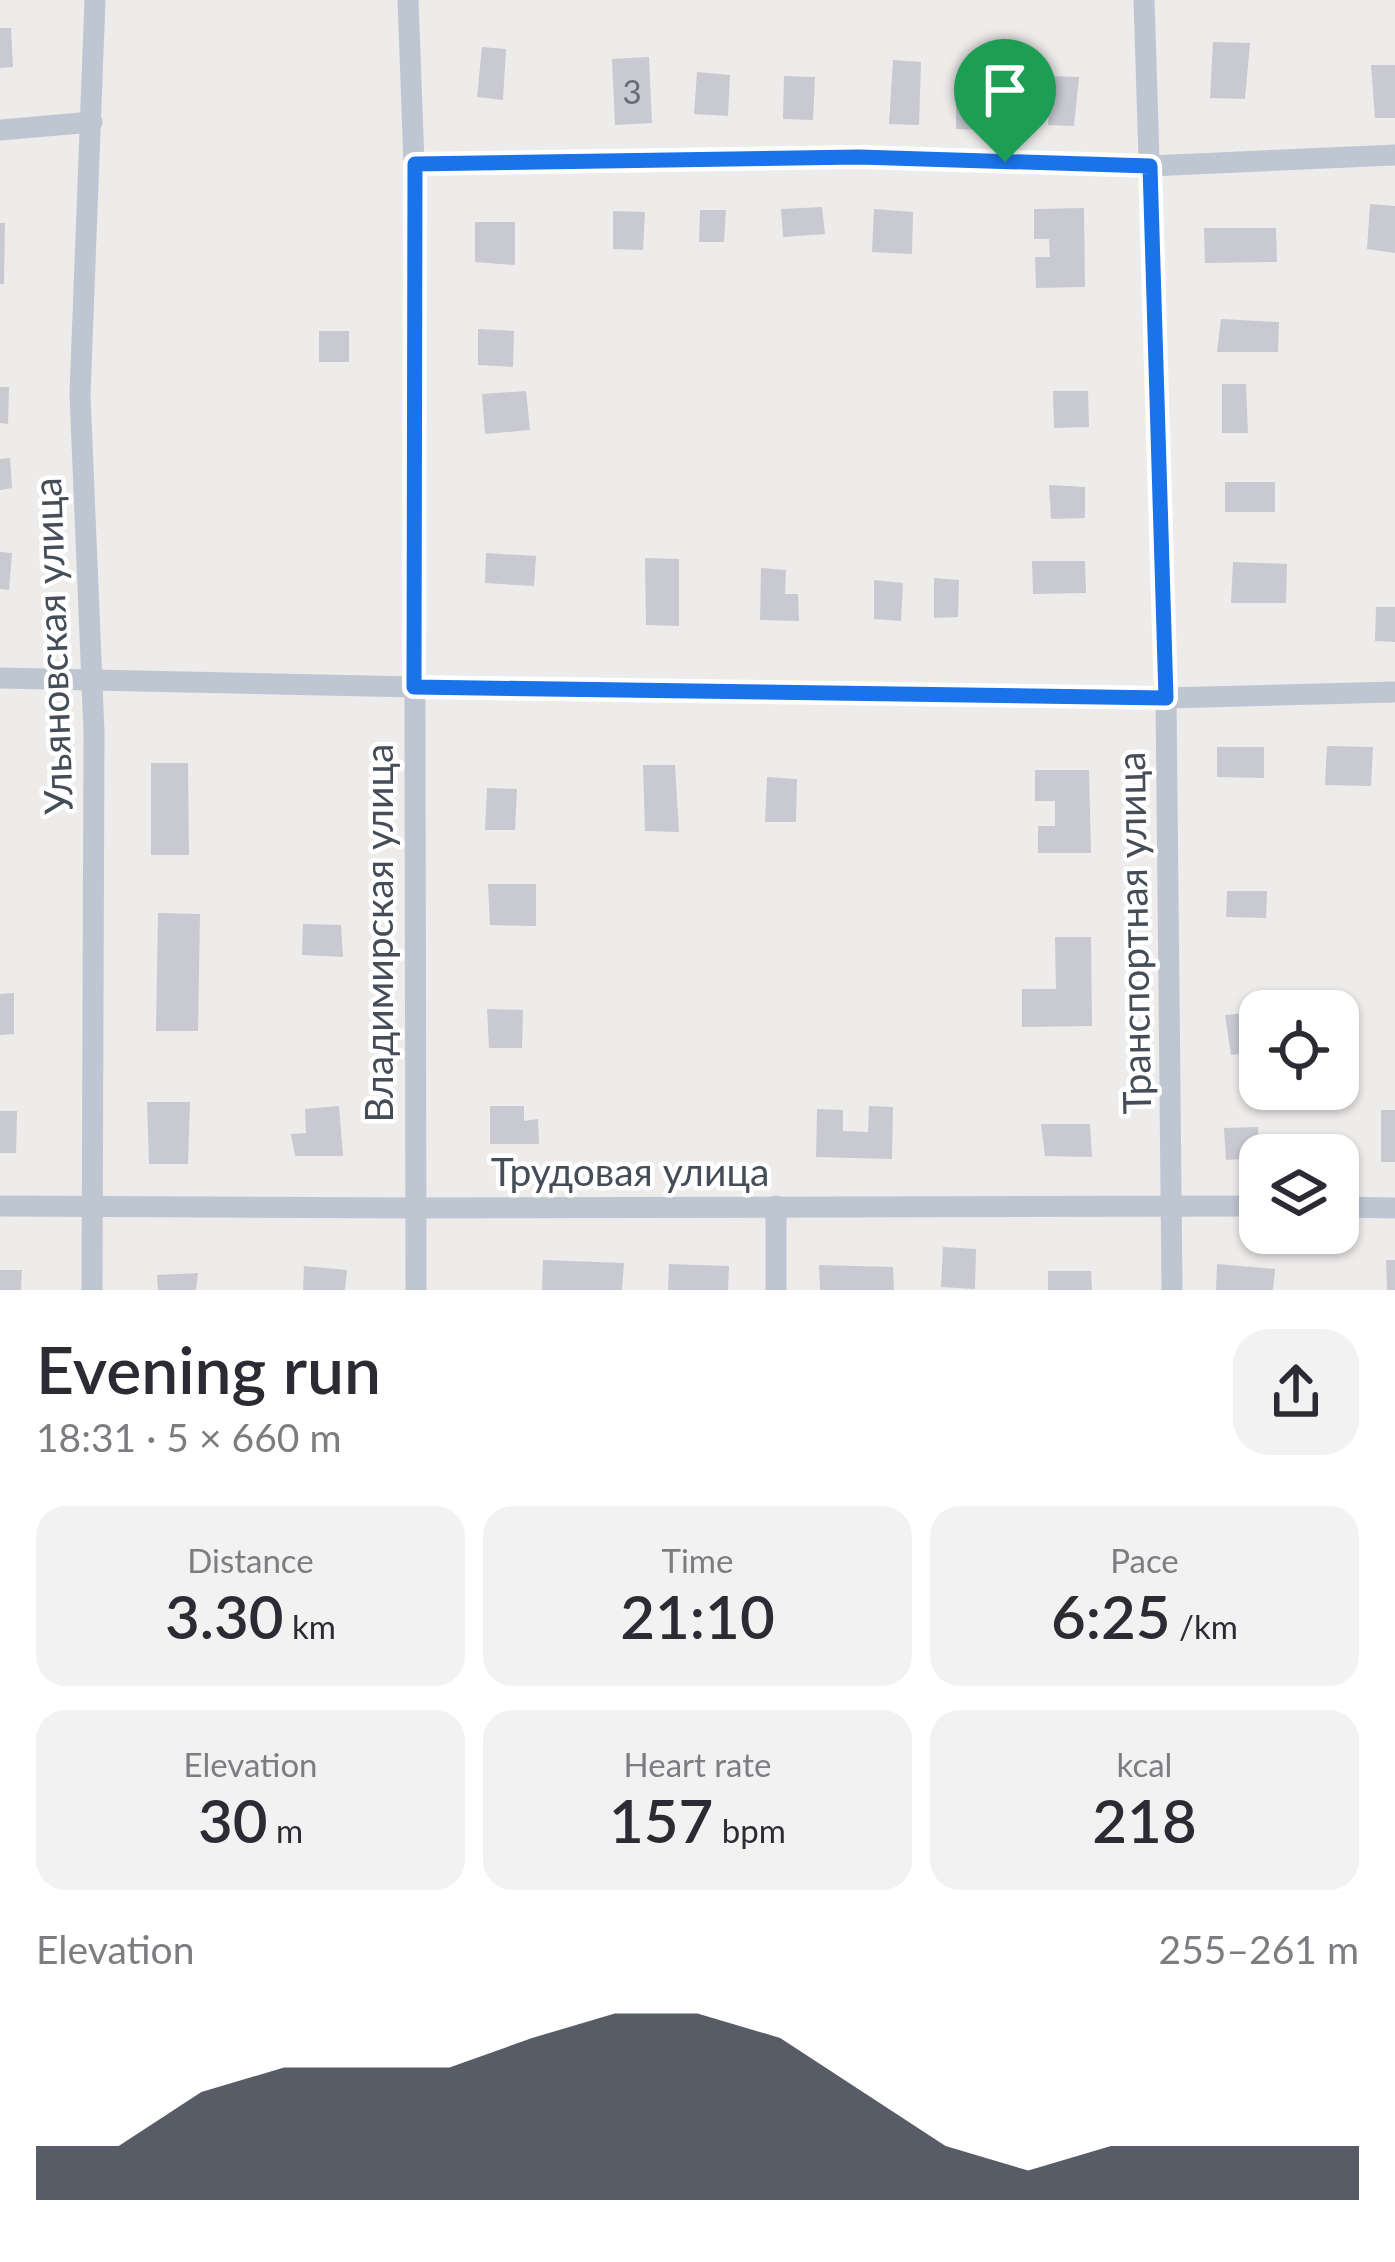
<!DOCTYPE html>
<meta charset="utf-8">
<style>
body{margin:0;font-family:Lato,sans-serif;background:#f2f2f3;color:#2b2b33;height:100vh;display:flex;flex-direction:column;font-size:45px;white-space:nowrap}
*{box-sizing:border-box;margin:0}
p{font-size:39px;color:#7c7c81}
.icon{flex:none;width:66px;height:66px;fill:none;stroke:currentColor;stroke-width:2;stroke-linecap:round;stroke-linejoin:round}
.map{position:relative;height:1290px;overflow:hidden}
.side{display:flex;flex-direction:column;background:#fff;flex:1}
.side>*{flex:none}
.buttons{position:absolute;left:1239px;top:990px;display:grid;gap:24px}
.buttons a{display:grid;place-items:center;width:120px;height:120px;border-radius:24px;background:#fff;box-shadow:0 3px 9px #0004;font-size:60px}
.pin{position:absolute;display:grid;place-items:center;width:102px;height:102px;color:#fff;margin:-123px -51px;border-radius:50% 50% 50% 0;rotate:-45deg;box-shadow:0 0 12px #0007}
.pin .icon{rotate:45deg}
.round{display:grid;place-items:center;flex:none;width:126px;height:126px;border-radius:36px;background:#f2f2f3}
.headline{display:flex;align-items:center;justify-content:space-between;height:204px;padding:0 36px}
h1{font-size:66px;font-weight:600;line-height:90px}
.stats{display:grid;grid-template-columns:repeat(3,1fr);gap:18px;height:204px;padding:12px 36px}
.stats div{display:grid;align-content:center;border-radius:30px;background:#f2f2f3;text-align:center}
.stats b{font-size:60px;font-weight:600}
.stats small{font-size:33px;font-weight:400}
.stats p{font-size:33px}
.chart{height:336px;padding:24px 36px}
.chart p{display:flex;justify-content:space-between}
.chart svg{width:100%;height:216px;margin-top:12px;fill:#111827;opacity:.7}
.map>svg:first-child{display:block}
</style>
<div class="map">
<svg width="1395" height="1290" viewBox="0 0 1395 1290">
<rect width="100%" height="100%" fill="#eeebeb"/>
<g fill="#c8c9d1">
<polygon points="0,28 11,28 13,67 0,68"/>
<polygon points="1213,42 1250,43 1245,99 1210,98"/>
<polygon points="482,47 506,49 503,100 477,97"/>
<polygon points="649,57 652,123 615,125 612,59"/>
<polygon points="893,60 921,62 919,125 889,124"/>
<polygon points="1371,65 1395,65 1395,118 1375,118"/>
<polygon points="697,72 730,75 728,116 694,114"/>
<polygon points="956,75 982,75 981,130 956,129"/>
<polygon points="784,76 815,77 813,120 783,119"/>
<polygon points="1050,76 1079,77 1074,126 1048,125"/>
<polygon points="1370,204 1395,206 1395,253 1367,249"/>
<polygon points="822,207 825,234 783,237 781,209"/>
<polygon points="1084,208 1085,287 1036,288 1035,257 1050,257 1049,239 1034,239 1034,209"/>
<polygon points="874,209 913,212 912,254 872,252"/>
<polygon points="700,210 726,210 724,242 699,242"/>
<polygon points="613,211 645,212 643,250 613,249"/>
<polygon points="475,222 515,222 515,265 475,262"/>
<polygon points="0,223 5,223 4,284 0,284"/>
<polygon points="1204,228 1276,228 1277,262 1205,263"/>
<polygon points="1221,319 1279,322 1278,352 1217,352"/>
<polygon points="478,329 514,331 513,367 478,365"/>
<rect x="319" y="331" width="30" height="31"/>
<polygon points="1222,384 1246,384 1248,433 1222,433"/>
<polygon points="0,387 9,387 8,424 0,423"/>
<polygon points="526,391 530,430 485,434 482,394"/>
<polygon points="1053,391 1088,391 1089,427 1054,428"/>
<polygon points="10,458 12,488 0,490 0,459"/>
<rect x="1225" y="482" width="50" height="30"/>
<polygon points="1049,485 1085,487 1085,518 1051,519"/>
<polygon points="0,552 12,553 9,590 0,589"/>
<polygon points="486,553 536,556 534,586 485,583"/>
<polygon points="645,558 679,559 679,626 646,625"/>
<polygon points="1032,561 1085,561 1086,593 1033,594"/>
<polygon points="1233,562 1287,564 1286,603 1231,603"/>
<polygon points="761,568 786,570 785,594 798,594 799,621 760,620"/>
<polygon points="934,578 959,580 958,617 934,618"/>
<polygon points="874,580 903,583 901,621 874,619"/>
<polygon points="1376,607 1395,607 1395,642 1375,641"/>
<polygon points="1327,746 1373,747 1371,786 1325,785"/>
<polygon points="1217,747 1264,747 1264,778 1217,777"/>
<polygon points="151,763 188,763 189,855 151,855"/>
<polygon points="643,765 675,765 679,832 645,831"/>
<polygon points="1035,770 1089,770 1091,853 1038,853 1038,826 1055,826 1055,801 1035,801"/>
<polygon points="767,777 797,779 796,822 765,822"/>
<polygon points="487,788 517,789 515,830 485,830"/>
<polygon points="488,884 536,884 536,926 490,925"/>
<polygon points="1227,891 1267,891 1266,918 1226,917"/>
<polygon points="158,913 200,914 198,1031 156,1031"/>
<polygon points="303,924 341,925 343,957 302,955"/>
<polygon points="1055,937 1091,937 1092,1026 1022,1027 1022,989 1056,989"/>
<polygon points="14,993 14,1034 0,1035 0,994"/>
<polygon points="487,1009 523,1010 522,1048 489,1048"/>
<polygon points="1260,1012 1260,1051 1231,1055 1225,1015"/>
<polygon points="147,1102 190,1102 188,1164 149,1164"/>
<polygon points="339,1106 343,1156 295,1156 291,1134 306,1133 305,1109"/>
<polygon points="490,1106 524,1106 524,1121 538,1119 539,1144 490,1144"/>
<polygon points="869,1106 893,1107 892,1159 816,1157 817,1109 843,1110 843,1131 868,1132"/>
<rect x="1381" y="1110" width="14" height="52"/>
<polygon points="0,1111 17,1111 16,1153 0,1153"/>
<polygon points="1041,1124 1090,1124 1092,1157 1045,1156"/>
<polygon points="1258,1127 1259,1158 1226,1160 1224,1128"/>
<polygon points="943,1247 976,1249 975,1289 941,1287"/>
<polygon points="543,1260 624,1263 622,1290 542,1290"/>
<polygon points="1386,1260 1395,1260 1395,1290 1387,1290"/>
<polygon points="669,1264 729,1266 728,1290 668,1290"/>
<polygon points="1217,1264 1275,1269 1273,1290 1216,1290"/>
<polygon points="819,1265 893,1267 894,1290 820,1290"/>
<polygon points="304,1266 347,1270 345,1290 303,1290"/>
<polygon points="0,1270 22,1270 21,1290 0,1290"/>
<polygon points="1048,1271 1091,1271 1092,1290 1048,1290"/>
<polygon points="198,1273 196,1290 158,1290 157,1275"/>
</g>
<g fill="none" stroke-linecap="round" stroke-linejoin="round">
<g stroke="#bec6d1" stroke-width="21">
<polyline points="408,0 414,164 416,1290"/>
<polyline points="1144,0 1166,698 1172,1290"/>
<polyline points="0,130 92,122"/>
<polyline points="414,164 859,157 1150,166 1395,155"/>
<polyline points="0,678 414,687 1166,698 1395,692"/>
<polyline points="0,1206 415,1208 1260,1206"/>
<polyline points="1338,1207 1395,1208"/>
<polyline points="92,1290 94,732 80,394 95,0"/>
<polyline points="776,1290 776,1206"/>
</g>
</g>
<g fill="none" stroke-linecap="round" stroke-linejoin="round">
<defs>
<polygon id="route" points="859,157 1150,166 1166,698 414,687 415,164"/>
</defs>
<use href="#route" stroke="#fff" stroke-width="24"/>
<use href="#route" stroke="#1a73e8" stroke-width="15"/>
</g>
<g text-anchor="middle" dominant-baseline="central" stroke-width="9" stroke-linejoin="round" paint-order="stroke">
<g font-size="33" fill="#656c76">
<text x="632" y="91">3</text>
</g>
<g font-size="39" fill="#444d58" stroke="#fff">
<text transform="translate(52 646) rotate(-92)">Ульяновская улица</text>
<text transform="translate(378 933) rotate(-90)">Владимирская улица</text>
<text transform="translate(1133 933) rotate(-91)">Транспортная улица</text>
<text x="630" y="1171">Трудовая улица</text>
</g>
</g>
</svg>
<div class="buttons">
<a><svg class="icon" aria-label="locate" viewBox="0 0 24 24"><circle cx="12" cy="12" r="6"/><path d="M12 2v4M12 18v4M2 12h4M18 12h4"/></svg></a>
<a><svg class="icon" aria-label="layers" viewBox="0 0 24 24"><path d="M12 4l9 5-9 5-9-5zM3 14l9 5 9-5"/></svg></a>
</div>
<div class="pin" style="left:1005px;top:162px;background:#1e9e55"><svg class="icon" aria-label="arrive" viewBox="0 0 24 24"><path d="M6 21V4h12l-3 4 3 4H6"/></svg></div>
</div>
<section class="side">
<div class="headline"><div><h1>Evening run</h1><p>18:31 · 5 × 660 m</p></div><a class="round"><svg class="icon" aria-label="share" viewBox="0 0 24 24"><path d="M12 15V3M7 8l5-5 5 5M5 13v7h14v-7"/></svg></a></div>
<div class="stats">
<div><p>Distance</p><b>3.30<small> km</small></b></div>
<div><p>Time</p><b>21:10</b></div>
<div><p>Pace</p><b>6:25<small> /km</small></b></div>
</div>
<div class="stats">
<div><p>Elevation</p><b>30<small> m</small></b></div>
<div><p>Heart rate</p><b>157<small> bpm</small></b></div>
<div><p>kcal</p><b>218</b></div>
</div>
<div class="chart"><p><span>Elevation</span>255–261 m</p>
<svg viewBox="0 0 160 44" preserveAspectRatio="none"><path d="M0 44V33L10 33L20 22L30 17L40 17L50 17L60 11L70 6L80 6L90 11L100 22L110 33L120 38L130 33L140 33L150 33L160 33V44z"/></svg>
</div>
</section>
